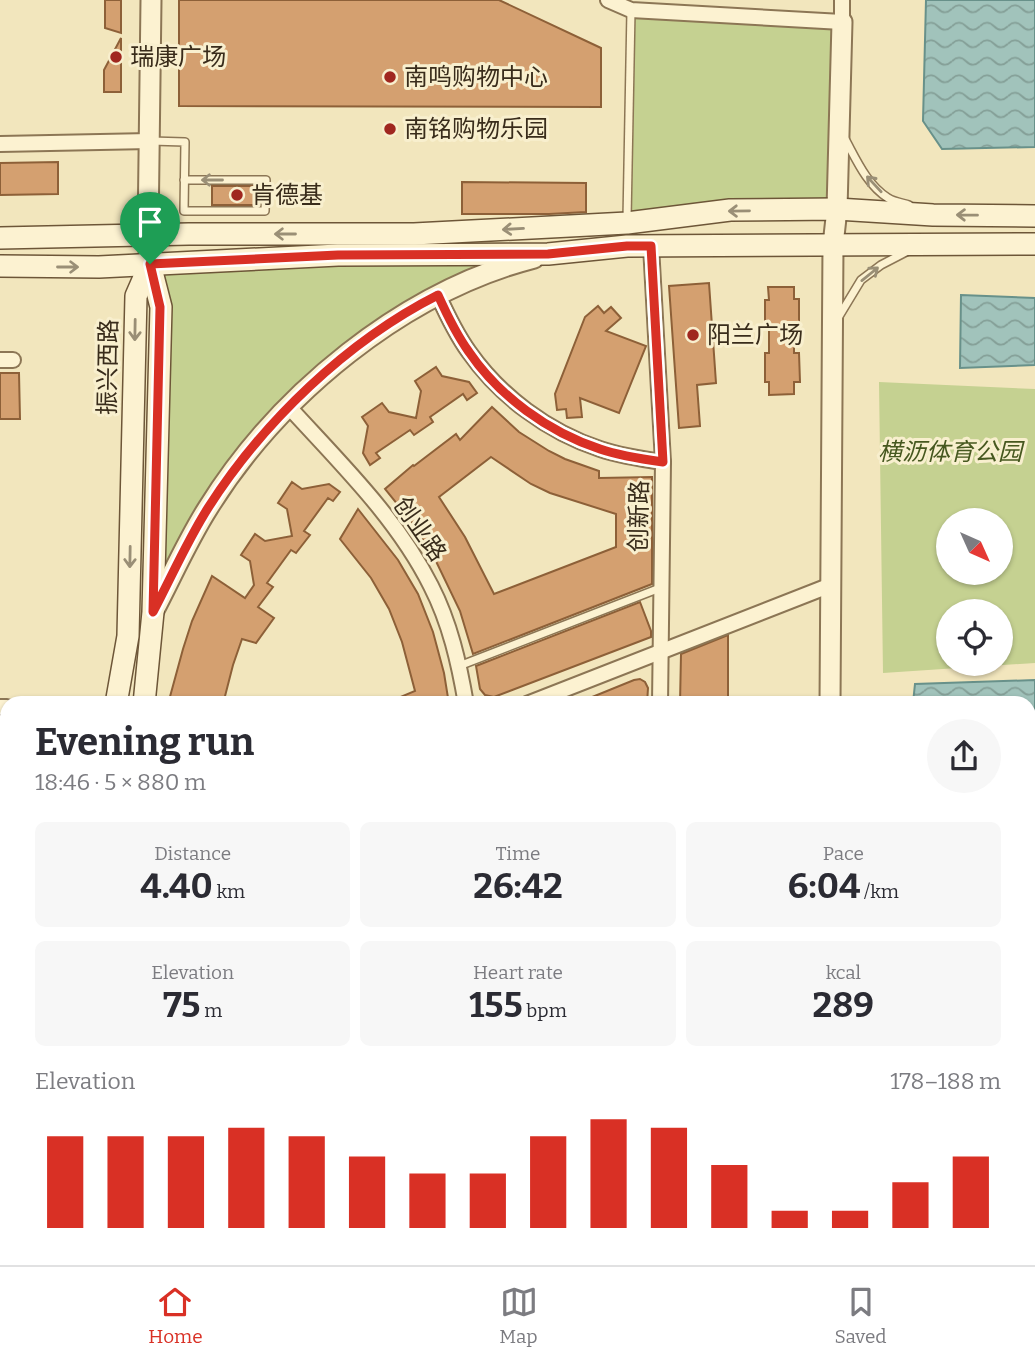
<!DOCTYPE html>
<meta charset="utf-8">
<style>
body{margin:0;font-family:Bitter,"Noto Sans SC",serif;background:#f7f7f7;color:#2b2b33;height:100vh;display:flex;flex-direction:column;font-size:26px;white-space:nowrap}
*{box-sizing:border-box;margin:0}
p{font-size:23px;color:#7c7c81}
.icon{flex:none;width:38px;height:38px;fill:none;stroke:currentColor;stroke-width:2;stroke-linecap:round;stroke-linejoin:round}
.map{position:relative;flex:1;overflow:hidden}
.drawer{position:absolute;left:0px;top:696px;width:1036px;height:569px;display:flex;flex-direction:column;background:#fff;border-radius:21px 21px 0 0;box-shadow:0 2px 5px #0004}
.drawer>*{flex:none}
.needle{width:46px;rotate:135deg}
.buttons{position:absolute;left:936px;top:508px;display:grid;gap:14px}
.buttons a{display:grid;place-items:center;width:77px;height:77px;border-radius:50%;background:#fff;box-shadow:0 2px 5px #0004;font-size:35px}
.pin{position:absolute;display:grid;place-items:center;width:60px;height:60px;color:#fff;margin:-72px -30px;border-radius:50% 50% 50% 0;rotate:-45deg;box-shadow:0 0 7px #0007}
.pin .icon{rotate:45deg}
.round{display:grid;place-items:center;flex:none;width:74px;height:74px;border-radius:37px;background:#f7f7f7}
.head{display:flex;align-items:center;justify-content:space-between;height:119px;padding:0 35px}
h1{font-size:38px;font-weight:700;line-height:52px}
.stats{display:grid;grid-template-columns:repeat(3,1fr);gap:10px;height:119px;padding:7px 35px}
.stats div{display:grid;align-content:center;border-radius:10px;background:#f7f7f7;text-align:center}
.stats b{font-size:35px;font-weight:700}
.stats small{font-size:19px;font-weight:400}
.stats p{font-size:19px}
.chart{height:196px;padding:14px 35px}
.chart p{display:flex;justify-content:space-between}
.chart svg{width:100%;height:126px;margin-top:7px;stroke:#d93025;stroke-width:6}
.dock{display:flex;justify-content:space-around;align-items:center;height:98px;border-top:2px solid #e1e1e2;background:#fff;font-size:19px;color:#7c7c81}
.dock a{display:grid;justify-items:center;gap:4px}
.dock .current{color:#d93025}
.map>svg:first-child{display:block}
</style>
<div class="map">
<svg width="1035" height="1265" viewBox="0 0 1035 1265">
<defs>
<pattern id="water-waves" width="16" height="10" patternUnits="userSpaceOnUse" patternTransform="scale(1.75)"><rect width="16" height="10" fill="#a1c3bb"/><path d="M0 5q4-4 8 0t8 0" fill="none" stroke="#849f97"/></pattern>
</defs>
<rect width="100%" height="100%" fill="#f2e6bd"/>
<g fill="#c5d191" fill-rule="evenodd">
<polygon points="631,10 842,22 837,209 627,223"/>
<polygon points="548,254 415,308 267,431 153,612 154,264"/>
<path d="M879,382L1035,389V663L883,673ZM948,520H1001V572H948ZM948,611H1001V663H948Z"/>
</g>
<g fill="url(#water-waves)" stroke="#68918a" stroke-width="2">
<polygon points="926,0 1035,0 1035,147 942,149 923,121"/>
<polygon points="961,295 1035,298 1035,365 960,368"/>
<polygon points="1035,680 1035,1265 891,1265 892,1258 1029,1258 1029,704 913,703 915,684"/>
</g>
<g fill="#d4a070" stroke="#8d6038" stroke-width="2" fill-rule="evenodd">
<polygon points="105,0 121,0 121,33 105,28"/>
<polygon points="179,0 499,0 601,48 601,107 179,106"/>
<polygon points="121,38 121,92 104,92 104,70"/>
<polygon points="58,162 58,194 0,195 0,163"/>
<polygon points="462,182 586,183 586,212 549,214 462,214"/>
<polygon points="212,186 260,186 259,205 212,205"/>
<polygon points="709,283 716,383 697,385 700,426 679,428 669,286"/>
<polygon points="768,287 794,287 794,299 799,299 799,328 794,328 794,353 799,353 800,382 794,382 794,394 769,395 769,382 765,382 765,353 769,353 769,329 765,329 765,300 769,300"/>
<polygon points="598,306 604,313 611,307 621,318 606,331 646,346 619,413 580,398 582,417 567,418 566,409 557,410 555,394 585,317"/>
<polygon points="436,367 442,376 469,382 477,393 467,400 463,394 430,417 433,422 414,435 410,430 376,453 380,458 370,465 363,453 368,426 362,417 382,403 389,412 416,418 421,391 415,381"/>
<polygon points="0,373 19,373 20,419 0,419"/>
<path d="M492,407L519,432L549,451L565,459L599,471V478L652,477V584L473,654L460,611L433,555L411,521L385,489L413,465L414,466L456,434L460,440ZM491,457L531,484L550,493L616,514V547L494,594L465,537L439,497Z"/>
<polygon points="292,482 302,489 329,484 340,492 333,501 328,498 304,531 310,535 296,553 291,550 267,583 273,587 258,607 274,618 256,643 242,639 233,665 223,704 168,704 183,649 192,621 212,576 245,598 254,585 250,561 241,555 255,534 265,541 292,536 287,509 278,503"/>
<polygon points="358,509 398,560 418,594 433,632 444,673 449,704 384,704 415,691 402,642 389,609 371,578 340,539"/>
<polygon points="640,602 651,631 651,637 494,697 485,695 480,689 476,666"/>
<polygon points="728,635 728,704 680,704 681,654"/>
<polygon points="640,679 645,682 648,688 647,704 575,704 634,680"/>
</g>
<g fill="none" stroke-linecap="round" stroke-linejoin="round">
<defs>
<g id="service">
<path d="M845,139C856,159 867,185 888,198C894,202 903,203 909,205"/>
<polyline points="151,141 185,142 184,211 265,211 266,180 184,180"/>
<polyline points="627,219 631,10"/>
<polyline points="838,318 861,280 881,265 908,251"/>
<polyline points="459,666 660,588"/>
</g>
<g id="minor">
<polyline points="608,0 631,10 842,22 842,0"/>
<polyline points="0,144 150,141"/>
<polyline points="651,246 663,462 660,704"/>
<path d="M438,295C447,315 456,334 469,352C500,396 548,432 600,449C621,456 641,459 663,462"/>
<polyline points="0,360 13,360"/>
<path d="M289,407C340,463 397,518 431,586C450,623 459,663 466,704"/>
<polyline points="527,704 831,585"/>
<polyline points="0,707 7,707"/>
<polyline points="239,1258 240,1265"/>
<polyline points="652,1265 652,1258"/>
</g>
<g id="tertiary">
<polyline points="150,264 148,236 151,0"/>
<path d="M153,612C171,578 187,541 208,508C279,394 403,292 534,258"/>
<polyline points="830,704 833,245 837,209 842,22"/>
<polyline points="827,1265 827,1258"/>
</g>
<g id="secondary">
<polyline points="0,238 189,234 414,234 627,223 730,210 837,209 933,215 1035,216"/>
<polyline points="0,266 99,267 338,255 548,254 627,246 1035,244"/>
<polyline points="116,704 128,636 136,296 150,264"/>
<polyline points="144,704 153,612 161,307 150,264"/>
<polyline points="125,1258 125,1265"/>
<polyline points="103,1265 103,1258"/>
</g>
</defs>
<use href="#service" stroke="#8c7655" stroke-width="10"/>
<use href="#minor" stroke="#8c7655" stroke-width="18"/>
<use href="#tertiary" stroke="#8c7655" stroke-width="23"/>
<use href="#secondary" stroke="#6d5638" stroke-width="24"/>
<use href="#service" stroke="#fcf2d1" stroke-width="7"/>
<use href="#minor" stroke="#fcf2d1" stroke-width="14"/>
<use href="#tertiary" stroke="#fcf2d1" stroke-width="19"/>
<use href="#secondary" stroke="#fcf2d1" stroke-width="21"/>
</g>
<defs><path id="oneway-shaft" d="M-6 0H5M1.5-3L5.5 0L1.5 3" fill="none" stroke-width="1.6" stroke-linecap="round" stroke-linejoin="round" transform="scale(1.75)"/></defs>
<g stroke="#9a8f76">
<use href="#oneway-shaft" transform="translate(212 180) rotate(-180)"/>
<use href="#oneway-shaft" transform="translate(874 184) rotate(-133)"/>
<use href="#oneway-shaft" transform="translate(739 211) rotate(179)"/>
<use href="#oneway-shaft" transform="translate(967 215) rotate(-179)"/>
<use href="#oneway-shaft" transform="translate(513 229) rotate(177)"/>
<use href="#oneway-shaft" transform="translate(285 234) rotate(180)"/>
<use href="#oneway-shaft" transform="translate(68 267)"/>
<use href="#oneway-shaft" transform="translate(870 274) rotate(-39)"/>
<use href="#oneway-shaft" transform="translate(135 330) rotate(91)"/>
<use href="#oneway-shaft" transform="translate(130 557) rotate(91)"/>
</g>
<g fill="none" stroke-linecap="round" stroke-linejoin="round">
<defs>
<path id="route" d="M627,246H651L663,462C641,459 620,456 600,449C548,432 499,396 469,352C456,334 447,315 438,295C347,341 263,422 208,508C187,541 171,578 153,612L160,307L150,264L338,255L548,254Z"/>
</defs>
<use href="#route" stroke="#fff" stroke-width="14"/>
<use href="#route" stroke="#d93025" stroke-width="9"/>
</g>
<g fill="#a0271f" stroke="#f8efce" stroke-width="2.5">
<circle cx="116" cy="57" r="7"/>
<circle cx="390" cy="77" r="7"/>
<circle cx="390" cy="129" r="7"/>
<circle cx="237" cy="195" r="7"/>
<circle cx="693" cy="335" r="7"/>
</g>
<g text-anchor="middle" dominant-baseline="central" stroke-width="6" stroke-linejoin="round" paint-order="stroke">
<g font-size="24" fill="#392c1b" stroke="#f8efce" text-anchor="start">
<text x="130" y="57">瑞康广场</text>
<text x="404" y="77">南鸣购物中心</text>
<text x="404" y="129">南铭购物乐园</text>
<text x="251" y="195">肯德基</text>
<text x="707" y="335">阳兰广场</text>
</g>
<g font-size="24" fill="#392c1b" stroke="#f8efce">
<text transform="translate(108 367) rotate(-89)">振兴西路</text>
<text transform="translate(639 516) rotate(-89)">创新路</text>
<text transform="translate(420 529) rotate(55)">创业路</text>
</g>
<g font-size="24" font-style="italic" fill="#46581f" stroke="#f8efce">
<text x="950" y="452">横沥体育公园</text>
</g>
</g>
</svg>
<div class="buttons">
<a><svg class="needle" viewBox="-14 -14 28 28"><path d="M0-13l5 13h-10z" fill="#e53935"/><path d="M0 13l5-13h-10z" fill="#7c7c81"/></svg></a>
<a><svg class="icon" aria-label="locate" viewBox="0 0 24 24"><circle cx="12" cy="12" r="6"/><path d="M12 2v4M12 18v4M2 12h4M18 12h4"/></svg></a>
</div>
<div class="pin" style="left:150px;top:264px;background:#1e9e55"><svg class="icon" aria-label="arrive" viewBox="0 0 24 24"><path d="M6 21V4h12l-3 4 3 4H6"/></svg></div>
<section class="drawer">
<div class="head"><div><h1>Evening run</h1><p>18:46 · 5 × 880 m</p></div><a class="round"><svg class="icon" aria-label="share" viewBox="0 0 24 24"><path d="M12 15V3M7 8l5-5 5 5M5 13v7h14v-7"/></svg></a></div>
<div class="stats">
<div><p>Distance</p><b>4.40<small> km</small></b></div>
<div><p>Time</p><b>26:42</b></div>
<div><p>Pace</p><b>6:04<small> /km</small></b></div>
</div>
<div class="stats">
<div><p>Elevation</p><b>75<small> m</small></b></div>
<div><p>Heart rate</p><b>155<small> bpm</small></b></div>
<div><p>kcal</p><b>289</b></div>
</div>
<div class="chart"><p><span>Elevation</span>178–188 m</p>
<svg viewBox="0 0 160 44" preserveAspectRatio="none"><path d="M5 44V12M15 44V12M25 44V12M35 44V9M45 44V12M55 44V19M65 44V25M75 44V25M85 44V12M95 44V6M105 44V9M115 44V22M125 44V38M135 44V38M145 44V28M155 44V19"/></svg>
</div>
</section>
</div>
<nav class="dock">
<a class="current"><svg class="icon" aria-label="home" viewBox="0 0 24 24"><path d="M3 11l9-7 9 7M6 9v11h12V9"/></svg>Home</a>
<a><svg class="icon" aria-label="map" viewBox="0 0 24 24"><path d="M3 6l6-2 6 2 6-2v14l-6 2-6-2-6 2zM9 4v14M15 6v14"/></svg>Map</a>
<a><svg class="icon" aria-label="saved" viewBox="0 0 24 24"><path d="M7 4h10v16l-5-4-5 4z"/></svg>Saved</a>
</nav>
